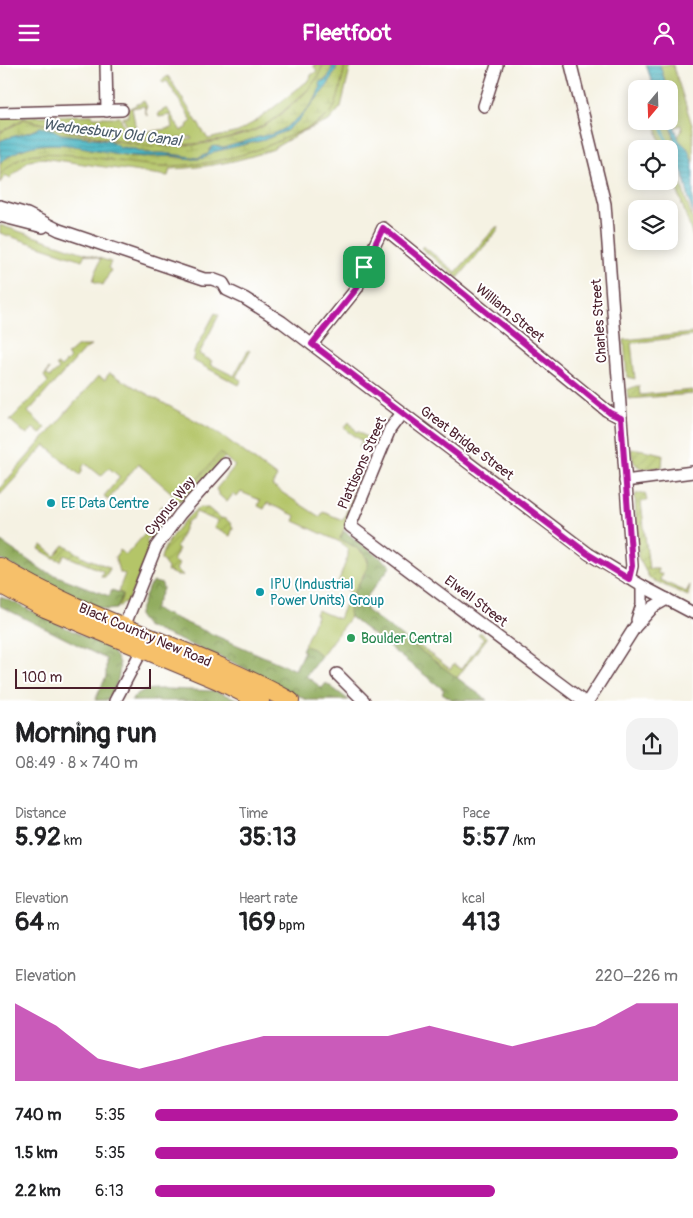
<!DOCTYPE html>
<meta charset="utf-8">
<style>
body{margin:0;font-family:Pangolin,sans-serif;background:#f2f2f2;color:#202124;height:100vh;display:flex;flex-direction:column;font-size:19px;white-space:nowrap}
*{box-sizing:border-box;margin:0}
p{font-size:16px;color:#757577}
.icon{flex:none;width:28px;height:28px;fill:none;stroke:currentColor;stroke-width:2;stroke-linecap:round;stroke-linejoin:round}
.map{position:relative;height:636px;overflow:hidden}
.details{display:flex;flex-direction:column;background:#fff;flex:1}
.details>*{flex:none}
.needle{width:32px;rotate:199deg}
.buttons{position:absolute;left:628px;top:15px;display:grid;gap:10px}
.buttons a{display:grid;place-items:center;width:50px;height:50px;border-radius:10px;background:#fff;box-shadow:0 2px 12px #0003;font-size:25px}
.scale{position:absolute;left:15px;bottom:12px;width:136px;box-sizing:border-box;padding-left:5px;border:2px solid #4a1f2b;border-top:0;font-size:14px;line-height:18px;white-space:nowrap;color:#4a1f2b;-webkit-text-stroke:4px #fff;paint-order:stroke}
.pin{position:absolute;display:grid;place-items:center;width:42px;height:42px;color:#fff;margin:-21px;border-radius:10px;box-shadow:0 2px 8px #0006}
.round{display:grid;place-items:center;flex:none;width:52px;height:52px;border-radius:15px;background:#f2f2f2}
.overview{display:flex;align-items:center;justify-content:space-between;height:85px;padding:0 15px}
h1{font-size:28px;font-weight:700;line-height:38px}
.metrics{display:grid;grid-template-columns:repeat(3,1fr);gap:8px;height:85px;padding:5px 15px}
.metrics div{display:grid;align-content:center}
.metrics b{font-size:25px;font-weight:700}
.metrics small{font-size:14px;font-weight:400}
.metrics p{font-size:14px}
.chart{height:140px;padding:10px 15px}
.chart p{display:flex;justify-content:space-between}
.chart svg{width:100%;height:90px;margin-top:5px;fill:#b5179e;opacity:.7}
ul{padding:0 15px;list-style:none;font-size:16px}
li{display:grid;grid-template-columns:80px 60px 1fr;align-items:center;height:38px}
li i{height:12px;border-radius:6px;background:#b5179e}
header{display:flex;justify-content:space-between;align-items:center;height:65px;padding:0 15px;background:#b5179e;color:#fff;font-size:22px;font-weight:700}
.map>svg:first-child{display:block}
</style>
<header><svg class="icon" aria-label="menu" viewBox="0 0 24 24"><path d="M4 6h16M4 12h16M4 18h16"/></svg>Fleetfoot<svg class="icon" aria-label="person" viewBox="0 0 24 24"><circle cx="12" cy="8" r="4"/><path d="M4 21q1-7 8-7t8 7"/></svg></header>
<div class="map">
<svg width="693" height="636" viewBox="0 0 693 636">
<defs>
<pattern id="forest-crowns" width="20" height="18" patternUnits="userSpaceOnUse" patternTransform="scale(1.25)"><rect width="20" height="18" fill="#8faa5c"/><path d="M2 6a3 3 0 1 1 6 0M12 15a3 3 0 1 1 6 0" fill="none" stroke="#778a4c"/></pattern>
<pattern id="wetland-marsh" width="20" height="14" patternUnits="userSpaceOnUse" patternTransform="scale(1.25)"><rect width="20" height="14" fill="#b4c568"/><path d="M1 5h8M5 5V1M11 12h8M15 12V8" fill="none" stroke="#9ca95a"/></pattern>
<pattern id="garden-furrows" width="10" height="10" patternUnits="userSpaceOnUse" patternTransform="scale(1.25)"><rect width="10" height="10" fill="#b4c568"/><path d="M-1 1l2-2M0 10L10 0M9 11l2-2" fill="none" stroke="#9ca95a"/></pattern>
<pattern id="water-rules" width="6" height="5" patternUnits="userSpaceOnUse" patternTransform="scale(1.25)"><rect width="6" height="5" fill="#49b6c3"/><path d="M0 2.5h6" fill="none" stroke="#3f939f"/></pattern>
</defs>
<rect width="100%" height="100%" fill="#fff"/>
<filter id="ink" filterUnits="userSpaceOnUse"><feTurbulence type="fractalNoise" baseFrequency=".02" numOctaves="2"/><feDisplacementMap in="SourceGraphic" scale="10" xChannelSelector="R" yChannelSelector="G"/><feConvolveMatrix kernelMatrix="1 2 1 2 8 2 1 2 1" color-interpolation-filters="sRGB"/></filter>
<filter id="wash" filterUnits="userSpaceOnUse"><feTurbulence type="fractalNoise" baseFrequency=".0096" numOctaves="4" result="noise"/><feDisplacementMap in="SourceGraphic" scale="20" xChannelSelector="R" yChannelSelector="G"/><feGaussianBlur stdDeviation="1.12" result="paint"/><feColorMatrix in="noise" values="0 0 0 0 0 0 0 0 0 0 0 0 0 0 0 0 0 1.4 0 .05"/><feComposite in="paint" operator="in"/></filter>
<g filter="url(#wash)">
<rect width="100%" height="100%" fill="#f5f2e3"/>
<g fill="#b4c568" stroke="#7f724a">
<path d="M313,0H323L319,11L311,22L272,56L250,67L222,75L193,79L154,82L97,71L23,54L0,68V52L92,50L93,52H120C123,58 125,65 129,70C140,80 178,76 192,74L191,72C177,73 145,78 133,69C128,65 125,57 123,52H128V44L144,36L147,42L145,43L147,51L144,41L132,43L137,69L172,63L170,50L159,52L158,48L167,43L181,66L188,62L187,60L192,56L167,16L163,18L161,16L168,11L208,74L238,67L259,54L310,14L311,10L317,6Z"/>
<path d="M345,0H351L341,42L329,56L302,67L274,83V84C241,96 205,103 170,104L168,111L42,93L29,95L10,113L5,110L0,118V110C6,104 12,97 20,93C47,79 132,101 167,101C205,101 246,91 281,75C291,70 319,60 325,53C339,39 341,18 345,0Z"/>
<polygon points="660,0 673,0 693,63 693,99 688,84 680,77 678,72 682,65 681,60 675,62 669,44 671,33 670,29 669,30 669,24 665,24 666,19"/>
<polygon points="669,55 675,75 673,85 670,84 693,156 693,172 669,100 669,84 663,84 654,56 669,56"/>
<polygon points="0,160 111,197 108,203 111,205 103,220 93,216 100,194 85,189 82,195 0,168"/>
<polygon points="215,248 219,250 199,289 212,296 210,299 234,311 248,285 250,286 236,312 242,315 239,320 192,295 194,290 193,289"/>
<polygon points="693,268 693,271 631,278 635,314 627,312 624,275"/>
<polygon points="77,281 91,281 84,285 28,347 45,363 40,369 33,363 27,370 10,355 48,317 44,311 49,304 49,306 46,309 50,312 59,304 56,300 57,299 61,302 70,293 67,290"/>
<path d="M109,308L220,369L277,412L272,421L320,452L323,447L343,455L364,405L369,407L340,473C351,481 369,487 368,501L349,536L350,552L321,591L312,584L304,581L317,550L315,549L317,545L339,554L350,526L337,520L348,491V484L340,477L294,456L296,451L267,438L264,444L258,441L260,435L241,427L237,432L233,429L227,437L219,430L216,424L235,401L221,389L178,436L171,432L173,429L138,399L108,435L104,431L120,412L109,403L101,411L85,398C82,401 83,406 80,410L45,380L0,430V423L98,311L105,315Z"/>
<polygon points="349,357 357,367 358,366 374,378 382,369 374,381 364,384 359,382 362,376 344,363"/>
<polygon points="162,440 167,445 166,458 155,474 151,475 148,473 146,476 151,481 127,539 124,537 117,544 123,529 118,527 125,509 119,507 115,492 120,485 126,490 164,448 159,443"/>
<polygon points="480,567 487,573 457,613 411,579 413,576 450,604 454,599 461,604 484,574 478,569"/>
</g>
<g fill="url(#forest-crowns)" stroke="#6c6444">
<path d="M344,466L390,500V502L362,538L367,543L366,545L487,635H453L442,628L444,625L350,552C343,527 377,506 366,491C361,484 347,478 340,474Z"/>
<polygon points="0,476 44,506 109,531 112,525 123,529 117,544 106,545 72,532 0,494"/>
<polygon points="154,517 162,519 163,524 154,544 295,605 304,586 302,585 304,581 313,584 321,591 306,611 322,623 326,618 349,635 307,635 230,596 146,561 139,552 139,548 149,521"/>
<path d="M0,532L9,535L110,584C113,588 117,593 119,598C122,610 114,626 107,635H95L106,612V594L0,541Z"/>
<path d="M167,624L216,626L243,636H131C139,623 152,624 167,624Z"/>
</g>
<g fill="url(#wetland-marsh)" stroke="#7f724a">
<path d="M323,0H333C332,5 329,13 323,15C321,21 319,27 316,33C308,46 281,71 266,70L223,83L216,81L211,83L208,89L199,93L163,88H145L133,83L120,82L109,75L61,69L40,62C34,68 11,71 0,76V68L22,56L23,54C65,65 109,77 153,81C181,84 235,76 260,63C270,58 280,51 288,43C303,31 316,19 323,0Z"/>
<path d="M338,0H345C342,13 340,28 335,41C327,58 297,67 281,75C247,91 206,101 167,101C132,102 47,79 20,93C12,97 6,104 0,110V98C41,63 87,86 134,91C148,93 162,90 176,92C189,93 202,98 212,87L264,75L286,66L299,55L328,20Z"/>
</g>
<g fill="url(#garden-furrows)" stroke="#7f724a">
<polygon points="496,162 499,162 498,165 458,213 421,183 423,181 456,207"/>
<polygon points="636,321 639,321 640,330 693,325 693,329 628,334 627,325"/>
<path d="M631,384H638L663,389L662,402C643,404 633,407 631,384Z"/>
<polygon points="220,388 225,392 186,435 178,436"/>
<polygon points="645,428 647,436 641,437 649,504 658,504 658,509 662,509 660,515 686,527 690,520 688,531 650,514 638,492 635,431 636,429"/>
<path d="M200,442L208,443L220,453C226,453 231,457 233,463L230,471L214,463L217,456L196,447L194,452L187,457L176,483L179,484L173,496L179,499L176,505L183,510L179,511L167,506L168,503L161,494C162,480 188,449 200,442Z"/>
<polygon points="42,480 55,491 64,480 86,493 109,502 110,504 105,512 101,512 103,506 64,490 61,496 52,492 39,484"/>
</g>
<g fill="url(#water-rules)" stroke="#4a6a77">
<path d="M333,0H338L328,20L299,55L286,66L264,75L213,87C201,99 187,92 172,91C160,91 146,93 134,91C87,87 41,63 0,98V76C11,70 33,69 40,62L52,64L61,69L109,75L120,82L133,83L146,88H163L199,93L208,89L213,81L223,83L266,70C281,71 308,46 316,33C318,29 318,25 321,22L319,19L320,17L328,13Z"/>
<polygon points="646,0 660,0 666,20 665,24 651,24 653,20"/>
<path d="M669,44L679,75L688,84L693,99V149C688,136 687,122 683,109C680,102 677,98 677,90L669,83L673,85C677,71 669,58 669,44Z"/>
</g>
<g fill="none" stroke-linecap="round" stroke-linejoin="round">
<polyline stroke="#49b6c3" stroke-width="2.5" points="660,56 669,83"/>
</g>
</g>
<g filter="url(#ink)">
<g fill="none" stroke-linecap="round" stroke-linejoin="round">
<defs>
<g id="minor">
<polyline points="106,0 107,46"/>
<polyline points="571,0 605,139 632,501 629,514"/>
<polyline points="484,41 497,0"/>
<polyline points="0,48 122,45"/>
<polyline points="0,141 27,149 59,165 204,214 212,214 223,218 227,225 244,233 282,257 589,489 642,521 693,548"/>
<polyline points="0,151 43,162"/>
<polyline points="312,279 357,223 364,202 383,163 606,345 621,353"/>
<polyline points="402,348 390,364 350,461 583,636"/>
<polyline points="625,416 693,407"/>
<polyline points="637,555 642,540 642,521"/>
<polyline points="124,562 156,482 180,449 225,399"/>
<polyline points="337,609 364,636"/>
<polyline points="115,636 143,583"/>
<polyline points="588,636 635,562 653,542 667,534"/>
</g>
<g id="highway">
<path d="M0,502C91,558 197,584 290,636"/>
<polyline points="0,519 45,543 218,615 260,636"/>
</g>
</defs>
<use href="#minor" stroke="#643f47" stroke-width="14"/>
<use href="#highway" stroke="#643f47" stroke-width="20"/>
<use href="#minor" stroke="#fff" stroke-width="11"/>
<use href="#highway" stroke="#f6c06b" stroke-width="18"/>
</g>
</g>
<g fill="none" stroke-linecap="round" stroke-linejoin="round" filter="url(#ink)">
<defs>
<polygon id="route" points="383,163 610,348 621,353 632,501 629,514 588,489 312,279 357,223 365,200"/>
</defs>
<use href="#route" stroke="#fff" stroke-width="10"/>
<use href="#route" stroke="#b5179e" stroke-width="6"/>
</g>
<g fill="#0f9aa8" stroke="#fff" stroke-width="2">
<circle cx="51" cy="438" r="5"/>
<circle cx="260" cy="527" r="5"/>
</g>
<circle fill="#2e9e5b" stroke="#fff" stroke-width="2" cx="351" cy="573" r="5"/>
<g text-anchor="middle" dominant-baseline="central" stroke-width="4" stroke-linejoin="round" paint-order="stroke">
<g font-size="14" fill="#4a1f2b" stroke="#fff">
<text transform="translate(510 248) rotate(39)">William Street</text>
<text transform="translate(599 256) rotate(-94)">Charles Street</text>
<text transform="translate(467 378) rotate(37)">Great Bridge Street</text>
<text transform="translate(362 398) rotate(-66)">Plattisons Street</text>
<text transform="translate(170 441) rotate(-51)">Cygnus Way</text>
<text transform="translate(476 536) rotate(37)">Elwell Street</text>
<text transform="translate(145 570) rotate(23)">Black Country New Road</text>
</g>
<g font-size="14" fill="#0d838f" stroke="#fff" text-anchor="start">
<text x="61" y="438">EE Data Centre</text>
<text x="270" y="519">IPU (Industrial<tspan x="270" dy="16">Power Units) Group</tspan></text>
</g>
<g font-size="14" fill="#27864d" stroke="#fff" text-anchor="start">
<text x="361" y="573">Boulder Central</text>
</g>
<g font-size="15" font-style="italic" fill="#4a5b68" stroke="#fff">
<text transform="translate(112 68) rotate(7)">Wednesbury Old Canal</text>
</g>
</g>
</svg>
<div class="buttons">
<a><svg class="needle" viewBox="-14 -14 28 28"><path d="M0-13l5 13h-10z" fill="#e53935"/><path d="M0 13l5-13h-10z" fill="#757577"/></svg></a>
<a><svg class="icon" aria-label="locate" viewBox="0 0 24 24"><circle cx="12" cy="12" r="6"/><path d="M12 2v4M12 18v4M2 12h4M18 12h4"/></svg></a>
<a><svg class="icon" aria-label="layers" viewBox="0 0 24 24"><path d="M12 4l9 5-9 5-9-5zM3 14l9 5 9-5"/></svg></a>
</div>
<div class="scale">100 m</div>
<div class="pin" style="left:364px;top:202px;background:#1e9e55"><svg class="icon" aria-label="arrive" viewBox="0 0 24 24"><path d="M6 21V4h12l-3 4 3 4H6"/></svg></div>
</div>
<section class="details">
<div class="overview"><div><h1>Morning run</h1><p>08:49 · 8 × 740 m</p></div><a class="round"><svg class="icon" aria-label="share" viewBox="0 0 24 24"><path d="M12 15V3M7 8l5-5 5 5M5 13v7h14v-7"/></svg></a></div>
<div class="metrics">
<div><p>Distance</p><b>5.92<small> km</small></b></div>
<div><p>Time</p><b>35:13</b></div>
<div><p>Pace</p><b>5:57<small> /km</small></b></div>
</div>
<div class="metrics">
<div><p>Elevation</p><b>64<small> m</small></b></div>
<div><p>Heart rate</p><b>169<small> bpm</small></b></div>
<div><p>kcal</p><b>413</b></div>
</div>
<div class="chart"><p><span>Elevation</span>220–226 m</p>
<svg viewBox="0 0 160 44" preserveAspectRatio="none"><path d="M0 44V6L10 17L20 33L30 38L40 33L50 27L60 22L70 22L80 22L90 22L100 17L110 22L120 27L130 22L140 17L150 6L160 6V44z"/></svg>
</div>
<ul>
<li><b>740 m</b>5:35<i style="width:100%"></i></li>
<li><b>1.5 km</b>5:35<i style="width:100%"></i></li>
<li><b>2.2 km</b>6:13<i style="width:65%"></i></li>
</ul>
</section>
